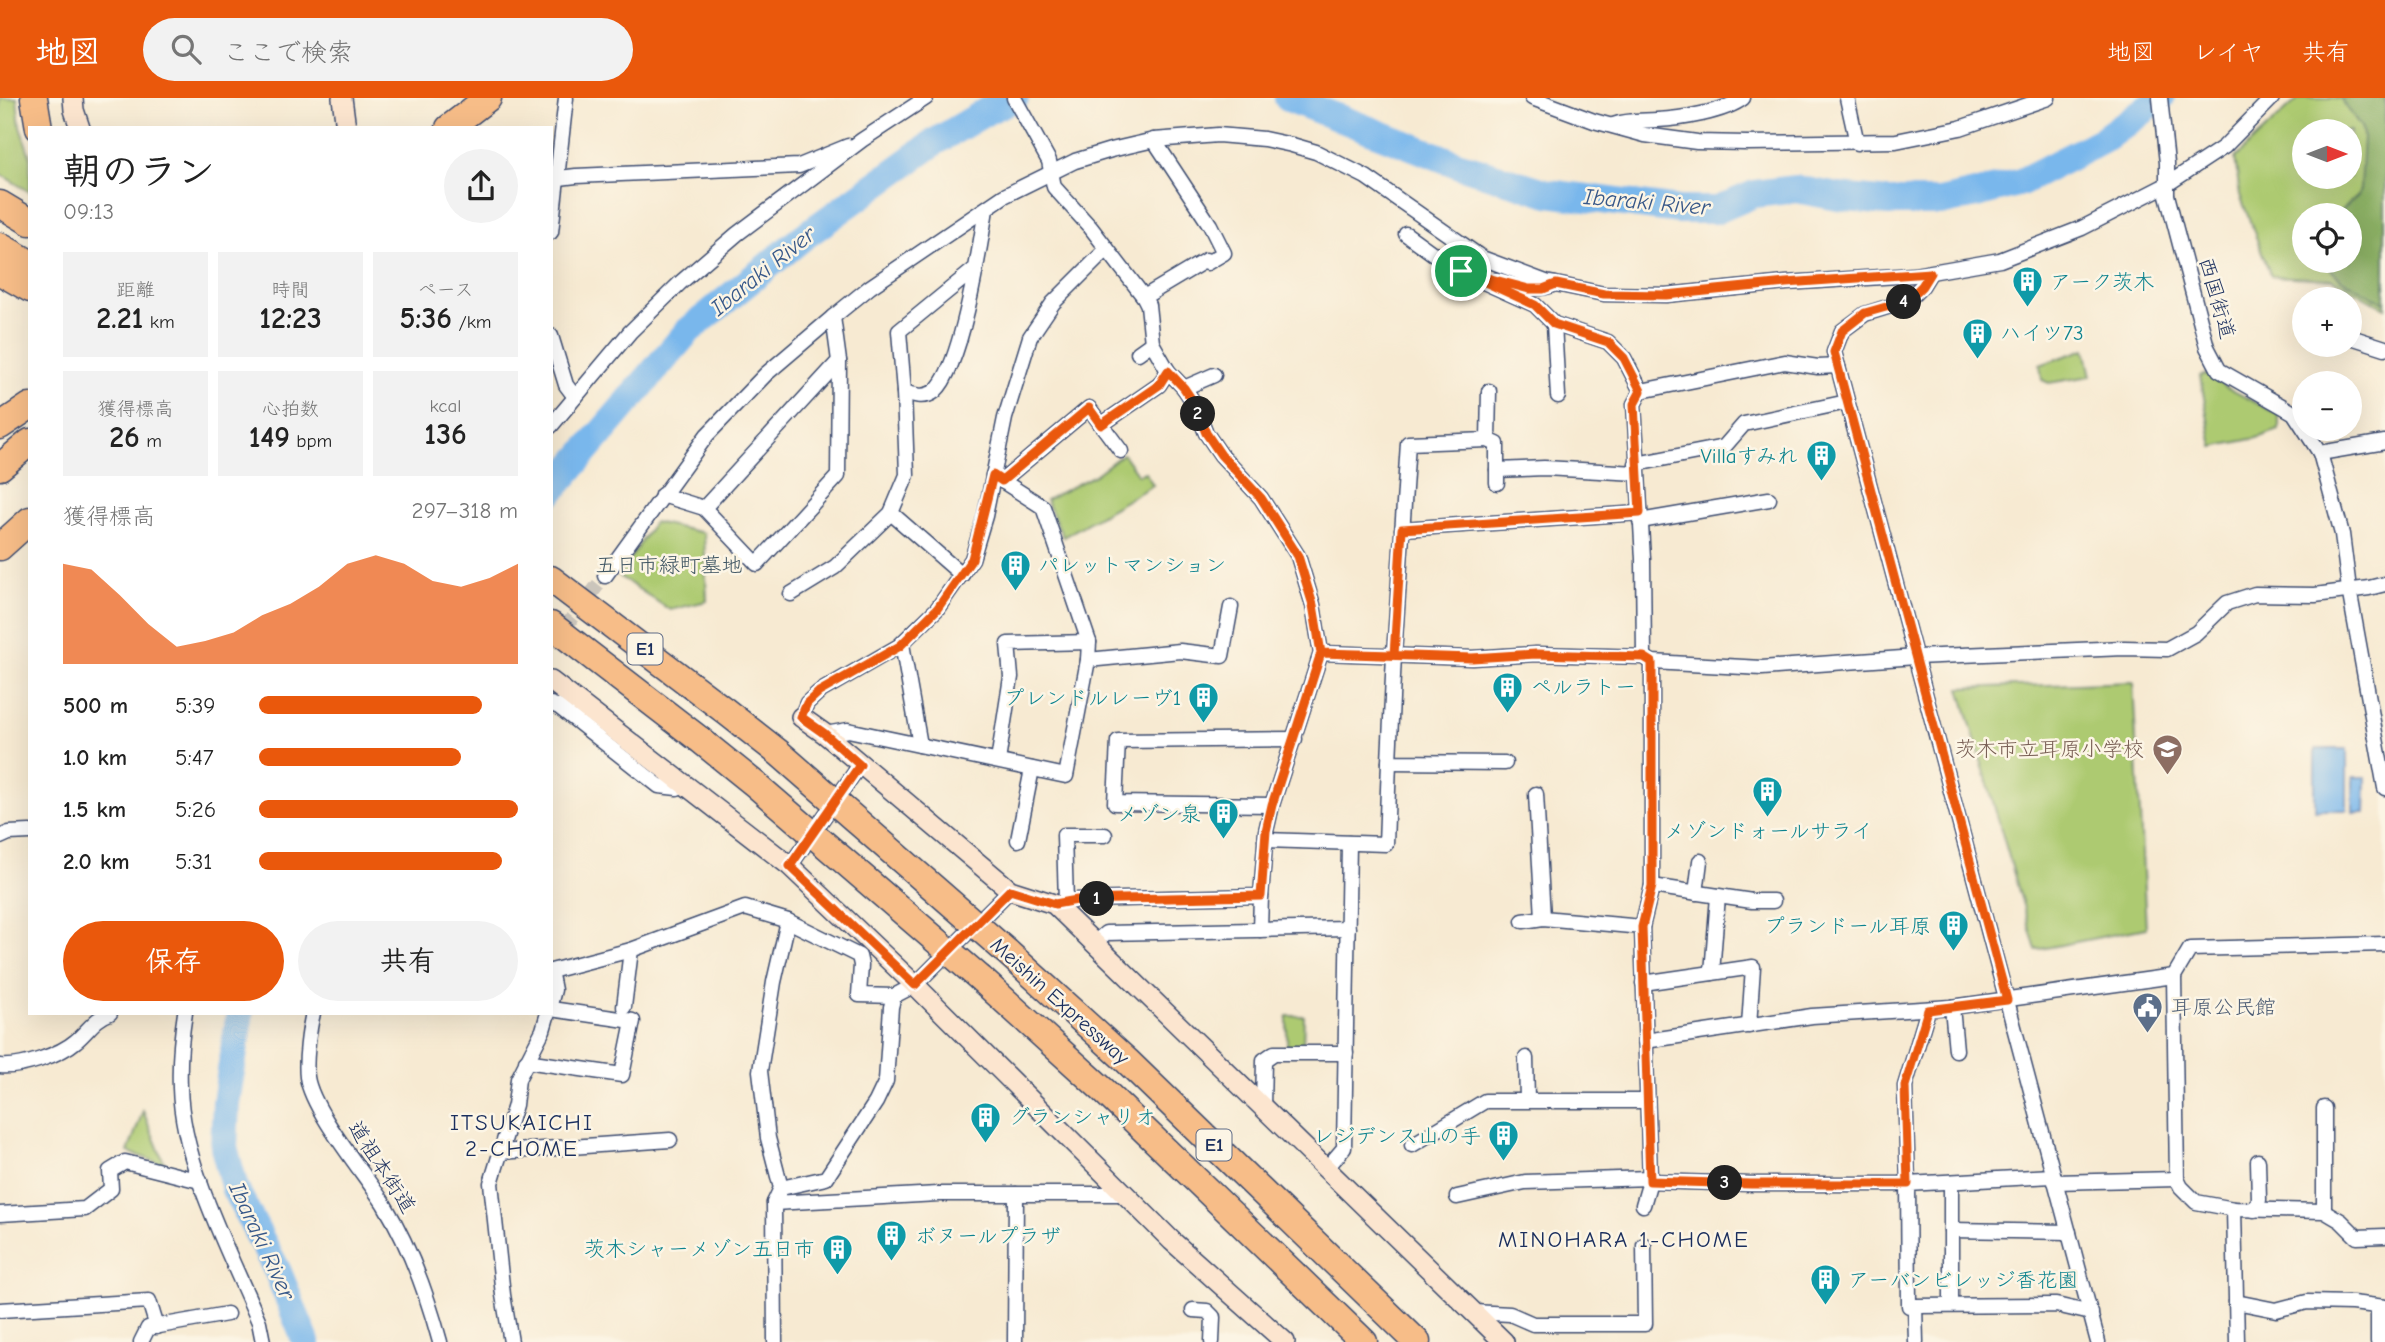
<!DOCTYPE html>
<html lang="ja">
<meta charset="utf-8">
<style>
body{margin:0;font-family:"Comic Neue","Klee One",sans-serif;background:#f2f2f2;color:#222;height:100vh;display:flex;flex-direction:column;font-size:26px;white-space:nowrap}
*{box-sizing:border-box;margin:0}
p{font-size:23px;color:#767676}
.icon{flex:none;width:38px;height:38px;fill:none;stroke:currentColor;stroke-width:2;stroke-linecap:round;stroke-linejoin:round}
.map{position:relative;flex:1;overflow:hidden}
.panel{position:absolute;left:28px;top:28px;width:525px;height:889px;display:flex;flex-direction:column;background:#fff;border-radius:0px;box-shadow:0 7px 28px #0002}
.panel>*{flex:none}
.needle{width:46px;rotate:90deg}
.fabs{position:absolute;left:2292px;top:21px;display:grid;gap:14px}
.fabs a{display:grid;place-items:center;width:70px;height:70px;border-radius:50%;background:#fff;box-shadow:0 7px 28px #0002;font-size:35px}
.pin{position:absolute;display:grid;place-items:center;width:60px;height:60px;color:#fff;margin:-30px;border:4px solid #fff;border-radius:50%;box-shadow:0 2px 7px #0007}
.km{position:absolute;width:35px;height:35px;margin:-18px;border-radius:50%;background:#222;color:#fff;font-size:19px;line-height:35px;text-align:center}
.round{display:grid;place-items:center;flex:none;width:74px;height:74px;border-radius:37px;background:#f2f2f2}
.headline{display:flex;align-items:center;justify-content:space-between;height:119px;padding:0 35px}
h1{font-size:38px;font-weight:700;line-height:52px}
.metrics{display:grid;grid-template-columns:repeat(3,1fr);gap:10px;height:119px;padding:7px 35px}
.metrics div{display:grid;align-content:center;border-radius:0px;background:#f2f2f2;text-align:center}
.metrics b{font-size:30px;font-weight:700}
.metrics small{font-size:19px;font-weight:400}
.metrics p{font-size:19px}
.chart{height:196px;padding:14px 35px}
.chart p{display:flex;justify-content:space-between}
.chart svg{width:100%;height:126px;margin-top:7px;fill:#ea580c;opacity:.7}
.button{display:flex;gap:14px;margin-top:auto;padding:14px 35px}
.button a{flex:1;height:80px;border-radius:42px;background:#ea580c;color:#fff;font-size:28px;font-weight:700;line-height:80px;text-align:center}
.button a+a{background:#f2f2f2;color:#222}
ul{padding:0 35px;list-style:none;font-size:23px}
li{display:grid;grid-template-columns:112px 84px 1fr;align-items:center;height:52px}
li i{height:18px;border-radius:9px;background:#ea580c}
header{display:flex;align-items:center;gap:42px;box-sizing:border-box;height:98px;padding:0 35px;background:#ea580c;color:#fff}
header strong{font-size:33px}
nav{display:flex;gap:38px;margin-inline-start:auto;font-size:24px}
.search{width:490px;height:63px;background:#f2f2f2;display:flex;align-items:center;gap:18px;box-sizing:border-box;padding:0 24px;border-radius:38px;color:#767676;font-size:26px}
.map>svg:first-child{display:block}
</style>
<header>
<strong>地図</strong>
<div class="search"><svg class="icon" aria-label="search" viewBox="0 0 24 24"><circle cx="10" cy="10" r="6"/><path d="M15 15l6 6"/></svg>ここで検索</div>
<nav><a>地図</a><a>レイヤ</a><a>共有</a></nav>
</header>
<div class="map">
<svg width="2385" height="1244" viewBox="0 0 2385 1244">
<rect width="100%" height="100%" fill="#fcf5e5"/>
<filter id="ink" filterUnits="userSpaceOnUse"><feTurbulence type="fractalNoise" baseFrequency=".0143" numOctaves="2"/><feDisplacementMap in="SourceGraphic" scale="14" xChannelSelector="R" yChannelSelector="G"/><feConvolveMatrix kernelMatrix="1 2 1 2 8 2 1 2 1" color-interpolation-filters="sRGB"/></filter>
<filter id="wash" filterUnits="userSpaceOnUse"><feTurbulence type="fractalNoise" baseFrequency=".00686" numOctaves="4" result="noise"/><feDisplacementMap in="SourceGraphic" scale="28" xChannelSelector="R" yChannelSelector="G"/><feGaussianBlur stdDeviation="1.57" result="paint"/><feColorMatrix in="noise" values="0 0 0 0 0 0 0 0 0 0 0 0 0 0 0 0 0 1.4 0 .05"/><feComposite in="paint" operator="in"/></filter>
<g filter="url(#wash)">
<rect width="100%" height="100%" fill="#f7ead2"/>
<g fill="#adca71" stroke="#647c68" stroke-width="2" fill-rule="evenodd">
<polygon points="0,0 17,0 20,29 30,58 30,94 0,76"/>
<path d="M2299,0H2385V210L2333,181L2271,178L2240,97L2235,60ZM2305,33H2350V79H2305ZM2305,117H2350V163H2305Z"/>
<polygon points="2085,251 2091,278 2049,285 2042,282 2040,267"/>
<polygon points="2207,276 2224,288 2279,317 2279,332 2257,340 2213,349 2200,278"/>
<polygon points="1123,356 1138,377 1145,374 1153,387 1063,439 1046,402 1095,377"/>
<polygon points="654,424 704,435 707,503 670,512 619,478"/>
<polygon points="2133,584 2146,830 2036,852 1960,590"/>
<polygon points="1287,918 1304,918 1303,949 1287,949"/>
<polygon points="143,1013 165,1067 128,1054"/>
</g>
<polygon fill="#8aae63" stroke="#526e60" stroke-width="2" points="2340,0 2385,0 2385,205 2342,182 2321,163 2350,163 2350,117 2336,117 2358,97 2360,91 2363,38 2361,29"/>
<g fill="#79b7ec" stroke="#4a73a5" stroke-width="2">
<rect x="2315" y="651" width="32" height="61"/>
<polygon points="2353,679 2366,679 2365,715 2353,715"/>
</g>
<g fill="none" stroke-linecap="round" stroke-linejoin="round">
<g stroke="#79b7ec" stroke-width="28">
<polyline points="1288,0 1462,68 1548,95 1679,112 1717,112 1754,96 1796,91 1838,99 1889,104 1940,104 1980,95 2021,84 2101,43 2161,0"/>
<polyline points="551,394 688,233 802,140 935,44 989,12 1015,0"/>
<polyline points="240,915 226,1005 224,1049 235,1091 278,1174 306,1244"/>
</g>
</g>
</g>
<g filter="url(#ink)">
<g fill="none" stroke-linecap="round" stroke-linejoin="round">
<polyline stroke="#cbc5bb" stroke-width="14" stroke-dasharray="14 7" stroke-linecap="butt" points="551,547 605,478"/>
<defs>
<g id="street">
<polyline points="1014,0 1049,63 1054,89 1091,130 1144,199 1148,207 1152,245 1168,273 1184,290 1194,305 1206,335 1221,357 1261,400 1298,458 1313,507 1321,555 1272,707 1266,733 1261,798 1077,802 1054,806"/>
<polyline points="1532,0 1594,23 1645,37 1697,44 1747,45 1896,43 1960,30 2048,0"/>
<polyline points="1847,0 1857,45"/>
<polyline points="2160,0 2167,65 2167,97 2207,249 2219,272 2294,315 2320,355 2342,436 2349,491 2385,690"/>
<path d="M1613,27C1627,22 1641,23 1657,22C1680,21 1725,14 1743,0"/>
<polyline points="551,81 576,78 799,68 848,48"/>
<polyline points="551,134 566,0"/>
<polyline points="1406,136 1442,162 1477,181 1535,207 1554,226 1608,244 1624,260 1641,293"/>
<path d="M976,170L899,233L904,294C914,297 925,301 935,293C962,269 980,149 986,111"/>
<polyline points="1930,175 1922,188 1907,203 1865,216 1842,233 1834,254 2098,1244"/>
<path d="M1497,182C1517,187 1535,195 1555,186"/>
<polyline points="1144,199 1206,162 1207,165 1224,155 1210,127 1154,42"/>
<polyline points="1554,226 1558,298"/>
<polyline points="551,238 566,287 575,299"/>
<polyline points="2354,240 2385,250"/>
<polyline points="1138,255 1152,245"/>
<polyline points="1184,290 1214,277"/>
<polyline points="1489,293 1488,342 1408,345 1394,557 1389,664 1505,665"/>
<polyline points="1101,327 1159,287 1168,273"/>
<polyline points="551,328 630,234 680,185 737,136 862,42 926,0"/>
<polyline points="1488,342 1497,346 1497,385"/>
<polyline points="2320,355 2385,344"/>
<polyline points="1636,366 1724,349 1744,326 1847,304"/>
<polyline points="1497,372 1544,370 1637,375"/>
<polyline points="993,377 1043,409 1089,544"/>
<polyline points="1002,383 1089,310 1121,353"/>
<polyline points="662,397 704,410 839,263 833,219"/>
<polyline points="704,410 757,466 838,378 839,263"/>
<polyline points="891,415 962,477"/>
<polyline points="1640,423 1769,401"/>
<polyline points="1402,431 1640,415"/>
<polyline points="605,478 707,337 766,276 833,219 870,189 1004,98 1075,63 1111,52 1154,42 1218,37 1264,41 1292,47 1316,54 1366,79 1482,160 1546,184 1604,196 1666,197 1786,185 1914,177 2000,162 2082,130 2166,87 2224,49 2272,0"/>
<polyline points="791,496 835,469 891,415 907,377 904,294"/>
<polyline points="902,546 920,647"/>
<polyline points="1321,555 1472,560 1536,556 1644,559 1652,564 1762,570 1916,559 2124,550 2167,551 2196,535 2227,505 2255,496 2315,497 2369,490 2385,486"/>
<polyline points="1644,559 1643,461 1634,306 1641,293 1785,264 1818,269 1838,268"/>
<polyline points="551,606 559,609 659,688 677,690 686,686"/>
<polyline points="801,619 807,605 819,594 899,548 937,511 972,461 985,418 1005,320 1030,239 1053,205 1107,151"/>
<polyline points="825,636 848,632 1066,678 1088,562 1180,553 1222,558 1231,509"/>
<polyline points="998,663 1011,579 1008,546 1089,544 1088,562"/>
<polyline points="1536,696 1543,820"/>
<polyline points="1272,707 1115,705 1118,643 1295,641"/>
<polyline points="0,739 9,735 30,734"/>
<polyline points="1018,742 1032,671"/>
<polyline points="1265,742 1386,746 1389,664"/>
<polyline points="790,768 860,667"/>
<polyline points="1652,788 1752,803 1773,803"/>
<polyline points="1696,795 1700,763"/>
<polyline points="1066,804 1064,737 1105,737"/>
<polyline points="1523,823 1543,820 1642,829"/>
<polyline points="1260,832 1261,798"/>
<polyline points="1094,845 1106,835 1348,830"/>
<polyline points="551,873 631,852 745,810 788,823 859,858 861,867 859,897 894,898 915,887 1010,792"/>
<polyline points="1712,875 1718,798"/>
<polyline points="551,877 554,892 551,903"/>
<polyline points="2174,878 2177,1081 2181,1089 2196,1104 2234,1111 2324,1113 2341,1123 2357,1139 2385,1138"/>
<polyline points="1643,885 1753,869 1749,928"/>
<polyline points="624,909 631,852"/>
<polyline points="1952,909 1956,952"/>
<path d="M185,915C181,940 179,965 180,990C182,1066 230,1155 259,1224L263,1244"/>
<path d="M313,915C309,932 305,962 307,979C312,1013 364,1075 384,1106C410,1149 427,1196 440,1244"/>
<polyline points="1645,943 1812,918 1952,909 2174,878 2190,851 2385,846"/>
<polyline points="1526,960 1527,1002"/>
<polyline points="526,963 622,977 633,923 551,911"/>
<path d="M0,968C21,970 60,957 76,943C88,933 95,920 110,915"/>
<polyline points="1263,1009 1264,962 1274,955 1346,955"/>
<polyline points="2324,1010 2324,1113"/>
<polyline points="1412,1047 1485,1003 1647,1003"/>
<polyline points="500,1054 670,1042"/>
<polyline points="1326,1071 1344,1050 1349,745"/>
<polyline points="1650,1083 1642,829 1652,788 1652,564"/>
<polyline points="1951,1084 1951,1207"/>
<polyline points="2055,1084 2177,1081"/>
<polyline points="781,1090 826,1080 876,1004 886,983 891,909 894,898"/>
<polyline points="1457,1099 1525,1084 1650,1080"/>
<polyline points="774,1105 938,1096 1125,1096"/>
<polyline points="1643,1107 1650,1083 1751,1086 1908,1086 1905,988 1928,912"/>
<polyline points="2234,1111 2237,1244"/>
<polyline points="2254,1112 2259,1102 2258,1063"/>
<polyline points="0,1116 85,1111 111,1091 110,1073 125,1064 200,1083"/>
<polyline points="1951,1132 2069,1134"/>
<polyline points="2236,1204 2276,1212 2307,1204 2352,1205 2385,1209"/>
<polyline points="1915,1208 2056,1207 2091,1215"/>
<polyline points="2378,1209 2378,1244"/>
<polyline points="0,1212 149,1203 157,1229"/>
<polyline points="1193,1212 1207,1213 1213,1219 1212,1244"/>
<polyline points="1473,1214 1510,1216 1533,1226 1645,1226 1644,1147"/>
<polyline points="141,1244 148,1230 227,1216"/>
<polyline points="511,1244 503,1197 491,1085 515,1007 518,981 543,932 548,915"/>
<polyline points="775,1244 774,1105 781,1090 768,1040 760,973 774,884 788,823"/>
<polyline points="1015,1244 1016,1096"/>
<polyline points="1916,1244 1915,1208 1909,1208 1908,1086 2053,1078"/>
</g>
<g id="secondary">
<polyline points="73,0 74,12 80,30"/>
<polyline points="342,0 346,30"/>
<polyline points="551,583 790,768 915,887 1172,1143 1285,1244"/>
<polyline points="801,619 825,636 1010,792 1054,806 1504,1244"/>
</g>
<g id="highway">
<polyline points="34,0 39,30"/>
<polyline points="449,30 488,0"/>
<polyline points="0,106 30,124"/>
<polyline points="0,148 30,165"/>
<polyline points="0,174 30,191"/>
<polyline points="0,328 30,308"/>
<polyline points="0,369 30,344"/>
<polyline points="0,449 30,422"/>
<polyline points="551,481 724,612"/>
<polyline points="551,527 699,641"/>
<polyline points="1007,854 1127,963 1417,1244"/>
<polyline points="981,881 1103,992 1364,1244"/>
</g>
</defs>
<use href="#street" stroke="#3c4b6f" stroke-width="17"/>
<use href="#secondary" stroke="#3c4b6f" stroke-width="22"/>
<use href="#highway" stroke="#3c4b6f" stroke-width="29"/>
<use href="#street" stroke="#fff" stroke-width="14"/>
<use href="#secondary" stroke="#fce5cf" stroke-width="19"/>
<use href="#highway" stroke="#f7bd88" stroke-width="26"/>
<defs>
<g id="highway-bridge">
<polyline points="724,612 779,655 1007,854"/>
<polyline points="699,641 756,687 981,881"/>
</g>
</defs>
<use href="#highway-bridge" stroke="#3c4b6f" stroke-width="29" stroke-linecap="butt"/>
<use href="#highway-bridge" stroke="#f7bd88" stroke-width="26"/>
</g>
</g>
<g fill="none" stroke-linecap="round" stroke-linejoin="round" filter="url(#ink)">
<defs>
<polyline id="route" points="1461,173 1535,207 1554,226 1608,244 1624,260 1641,293 1634,306 1640,415 1402,431 1394,557 1321,555 1272,707 1266,733 1261,798 1077,802 1055,806 1010,792 915,887 790,768 860,667 825,636 801,619 807,605 819,594 900,548 937,511 972,461 993,377 1002,383 1089,310 1101,327 1159,287 1168,273 1184,290 1194,305 1206,335 1221,357 1261,400 1298,458 1313,507 1321,555 1472,560 1536,556 1644,559 1652,564 1652,788 1642,829 1650,1083 1751,1086 1908,1086 1905,988 1928,912 2007,902 1834,254 1842,233 1865,215 1907,203 1922,188 1930,175 1786,185 1666,197 1604,196 1556,186 1543,191 1529,191 1461,173"/>
</defs>
<use href="#route" stroke="#fff" stroke-width="14"/>
<use href="#route" stroke="#ea580c" stroke-width="9"/>
</g>
<defs>
<symbol id="building-pin" viewBox="-11 -11 22 30"><path d="M0 17L-7.5 6A9.5 9.5 0 1 1 7.5 6Z" fill="#0f9aa8" stroke="#fcf5e5"/><path d="M-4-6H4V6H1V3H-1V6H-4ZM-2.5-4.3h1.7v1.8h-1.7ZM.8-4.3h1.7v1.8H.8ZM-2.5-1h1.7V.8h-1.7ZM.8-1h1.7V.8H.8Z" fill="#fff"/></symbol>
<symbol id="school-pin" viewBox="-11 -11 22 30"><path d="M0 17L-7.5 6A9.5 9.5 0 1 1 7.5 6Z" fill="#8d6e63" stroke="#fcf5e5"/><path d="M0-5L7-2L0 1L-7-2ZM-4 1L0 2.5L4 1V4Q0 6-4 4Z" fill="#fff"/></symbol>
<symbol id="civic-pin" viewBox="-11 -11 22 30"><path d="M0 17L-7.5 6A9.5 9.5 0 1 1 7.5 6Z" fill="#5c6f8a" stroke="#fcf5e5"/><path d="M-.6-6.5H3V-4.5H.6V-3L4-1V1h2V6H-6V1h2V-1L-.6-3ZM-1.2 2.5V6h2.4V2.5Z" fill="#fff"/></symbol>
</defs>
<g fill-rule="evenodd">
<use href="#building-pin" x="2010" y="166" width="35" height="47"/>
<use href="#building-pin" x="1960" y="218" width="35" height="47"/>
<use href="#building-pin" x="1804" y="340" width="35" height="47"/>
<use href="#building-pin" x="998" y="450" width="35" height="47"/>
<use href="#building-pin" x="1490" y="572" width="35" height="47"/>
<use href="#building-pin" x="1186" y="582" width="35" height="47"/>
<use href="#school-pin" x="2150" y="634" width="35" height="47"/>
<use href="#building-pin" x="1750" y="676" width="35" height="47"/>
<use href="#building-pin" x="1206" y="698" width="35" height="47"/>
<use href="#building-pin" x="1936" y="810" width="35" height="47"/>
<use href="#civic-pin" x="2130" y="892" width="35" height="47"/>
<use href="#building-pin" x="968" y="1002" width="35" height="47"/>
<use href="#building-pin" x="1486" y="1020" width="35" height="47"/>
<use href="#building-pin" x="874" y="1120" width="35" height="47"/>
<use href="#building-pin" x="820" y="1134" width="35" height="47"/>
<use href="#building-pin" x="1808" y="1164" width="35" height="47"/>
</g>
<g text-anchor="middle" dominant-baseline="central" stroke-width="5" stroke-linejoin="round" paint-order="stroke">
<g fill="#fcf5e5" stroke="#5e6a86" stroke-width="2">
<rect x="627.5" y="535.5" width="35" height="31" rx="5"/>
<rect x="1196.5" y="1031.5" width="35" height="31" rx="5"/>
</g>
<g font-size="19" font-weight="bold" fill="#1b2f5e">
<text x="645" y="551">E1</text>
<text x="1214" y="1047">E1</text>
</g>
<g font-size="21" fill="#0d838f" stroke="#fcf5e5" text-anchor="start">
<text x="2050" y="184">アーク茨木</text>
<text x="2000" y="235">ハイツ73</text>
<text x="1798" y="358" text-anchor="end">Villaすみれ</text>
<text x="1038" y="467">パレットマンション</text>
<text x="1531" y="589">ペルラトー</text>
<text x="1181" y="600" text-anchor="end">プレンドルレーヴ1</text>
<text x="1201" y="716" text-anchor="end">メゾン泉</text>
<text x="1768" y="733" text-anchor="middle">メゾンドォールサライ</text>
<text x="1931" y="828" text-anchor="end">プランドール耳原</text>
<text x="1009" y="1019">グランシャリオ</text>
<text x="1481" y="1038" text-anchor="end">レジデンス山の手</text>
<text x="915" y="1138">ボヌールプラザ</text>
<text x="815" y="1151" text-anchor="end">茨木シャーメゾン五日市</text>
<text x="1848" y="1182">アーバンビレッジ香花園</text>
</g>
<g font-size="21" fill="#1b2f5e" stroke="#fcf5e5">
<text transform="translate(2217 200) rotate(74)">西国街道</text>
<text transform="translate(1060 903) rotate(42)">Meishin Expressway</text>
<text transform="translate(382 1069) rotate(57)">道祖本街道</text>
</g>
<g font-size="21" fill="#405663" stroke="#fcf5e5">
<text x="669" y="467">五日市緑町墓地</text>
</g>
<g font-size="21" fill="#785e54" stroke="#fcf5e5" text-anchor="end">
<text x="2144" y="651">茨木市立耳原小学校</text>
</g>
<g font-size="21" fill="#4e5e75" stroke="#fcf5e5" text-anchor="start">
<text x="2171" y="909">耳原公民館</text>
</g>
<g font-size="23" font-style="italic" fill="#375889" stroke="#fcf5e5">
<text transform="translate(1647 104) rotate(5)">Ibaraki River</text>
<text transform="translate(763 173) rotate(-39)">Ibaraki River</text>
<text transform="translate(262 1143) rotate(65)">Ibaraki River</text>
</g>
<g font-size="23" letter-spacing="2" fill="#1b2f5e" stroke="#fcf5e5">
<text x="522" y="1024">ITSUKAICHI<tspan x="522" dy="26">2-CHOME</tspan></text>
<text x="1624" y="1141">MINOHARA 1-CHOME</text>
</g>
</g>
</svg>
<div class="fabs">
<a><svg class="needle" viewBox="-14 -14 28 28"><path d="M0-13l5 13h-10z" fill="#e53935"/><path d="M0 13l5-13h-10z" fill="#767676"/></svg></a>
<a><svg class="icon" aria-label="locate" viewBox="0 0 24 24"><circle cx="12" cy="12" r="6"/><path d="M12 2v4M12 18v4M2 12h4M18 12h4"/></svg></a>
<a>+</a>
<a>−</a>
</div>
<div class="pin" style="left:1461px;top:173px;background:#1e9e55"><svg class="icon" aria-label="arrive" viewBox="0 0 24 24"><path d="M6 21V4h12l-3 4 3 4H6"/></svg></div>
<b class="km" style="left:1097px;top:801px">1</b>
<b class="km" style="left:1198px;top:316px">2</b>
<b class="km" style="left:1725px;top:1085px">3</b>
<b class="km" style="left:1904px;top:204px">4</b>
<section class="panel">
<div class="headline"><div><h1>朝のラン</h1><p>09:13</p></div><a class="round"><svg class="icon" aria-label="share" viewBox="0 0 24 24"><path d="M12 15V3M7 8l5-5 5 5M5 13v7h14v-7"/></svg></a></div>
<div class="metrics">
<div><p>距離</p><b>2.21<small> km</small></b></div>
<div><p>時間</p><b>12:23</b></div>
<div><p>ペース</p><b>5:36<small> /km</small></b></div>
</div>
<div class="metrics">
<div><p>獲得標高</p><b>26<small> m</small></b></div>
<div><p>心拍数</p><b>149<small> bpm</small></b></div>
<div><p>kcal</p><b>136</b></div>
</div>
<div class="chart"><p><span>獲得標高</span>297–318 m</p>
<svg viewBox="0 0 160 44" preserveAspectRatio="none"><path d="M0 44V9L10 11L20 20L30 30L40 38L50 36L60 33L70 27L80 23L90 17L100 9L110 6L120 9L130 15L140 17L150 14L160 9V44z"/></svg>
</div>
<ul>
<li><b>500 m</b>5:39<i style="width:86%"></i></li>
<li><b>1.0 km</b>5:47<i style="width:78%"></i></li>
<li><b>1.5 km</b>5:26<i style="width:100%"></i></li>
<li><b>2.0 km</b>5:31<i style="width:94%"></i></li>
</ul>
<div class="button"><a>保存</a><a>共有</a></div>
</section>
</div>
